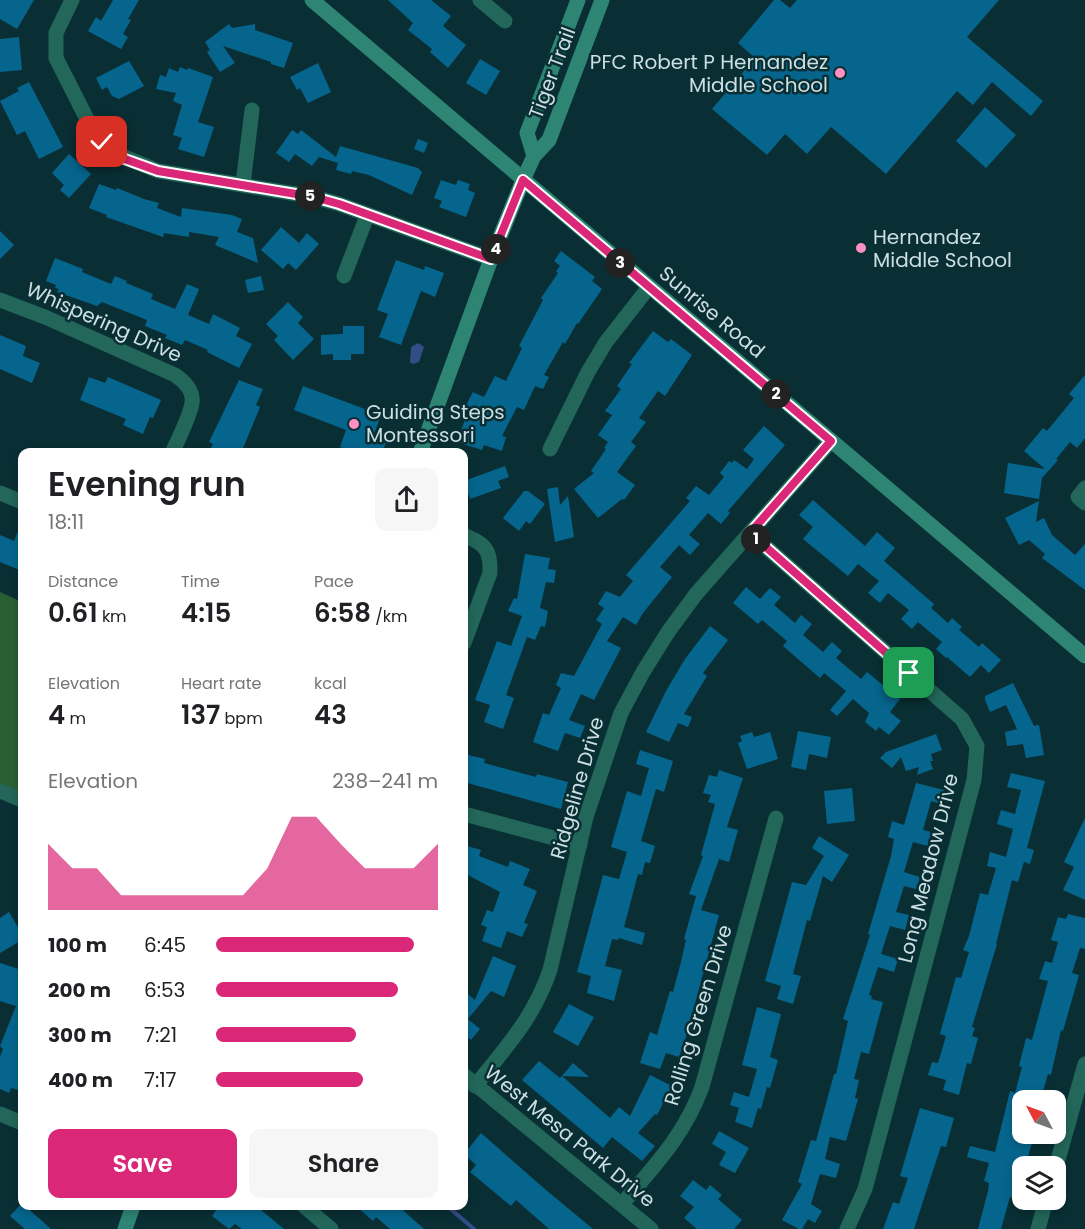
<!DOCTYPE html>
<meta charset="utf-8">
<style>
body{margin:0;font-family:Poppins,sans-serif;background:#f6f6f6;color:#202124;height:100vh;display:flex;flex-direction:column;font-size:22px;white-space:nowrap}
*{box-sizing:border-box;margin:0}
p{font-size:20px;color:#757577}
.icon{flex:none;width:33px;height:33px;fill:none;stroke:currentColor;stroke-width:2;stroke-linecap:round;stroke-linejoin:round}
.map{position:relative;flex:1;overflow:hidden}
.side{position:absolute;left:18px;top:448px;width:450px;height:762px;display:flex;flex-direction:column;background:#fff;border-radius:12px;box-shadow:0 3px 9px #0003}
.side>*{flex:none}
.needle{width:39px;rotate:311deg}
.tools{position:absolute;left:1012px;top:1090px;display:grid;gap:12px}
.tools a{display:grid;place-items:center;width:54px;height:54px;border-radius:12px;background:#fff;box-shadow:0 3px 9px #0003;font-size:30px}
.pin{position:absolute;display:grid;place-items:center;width:51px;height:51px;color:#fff;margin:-26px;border-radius:12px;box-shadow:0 3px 9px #0006}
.km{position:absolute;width:30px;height:30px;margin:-15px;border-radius:50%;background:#222;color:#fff;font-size:16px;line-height:30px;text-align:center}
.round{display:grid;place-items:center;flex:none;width:63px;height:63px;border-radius:12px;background:#f6f6f6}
.headline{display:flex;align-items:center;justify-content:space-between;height:102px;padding:0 30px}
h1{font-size:33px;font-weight:600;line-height:45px}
.stats{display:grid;grid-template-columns:repeat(3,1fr);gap:9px;height:102px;padding:6px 30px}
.stats div{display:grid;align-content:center}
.stats b{font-size:26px;font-weight:600}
.stats small{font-size:16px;font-weight:400}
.stats p{font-size:16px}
.chart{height:168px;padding:12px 30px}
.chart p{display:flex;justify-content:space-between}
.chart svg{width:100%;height:108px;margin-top:6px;fill:#db2777;opacity:.7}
.action{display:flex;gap:12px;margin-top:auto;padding:12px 30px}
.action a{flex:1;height:69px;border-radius:12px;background:#db2777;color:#fff;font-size:24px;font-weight:600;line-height:69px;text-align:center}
.action a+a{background:#f6f6f6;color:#202124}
ul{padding:0 30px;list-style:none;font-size:20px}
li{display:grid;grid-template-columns:96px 72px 1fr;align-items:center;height:45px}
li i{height:15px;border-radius:8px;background:#db2777}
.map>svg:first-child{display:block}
</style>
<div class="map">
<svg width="1085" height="1229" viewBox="0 0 1085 1229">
<rect width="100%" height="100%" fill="#092f34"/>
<polygon fill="#2a5f34" points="0,592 22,602 22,793 0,784"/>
<polygon fill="#334d86" points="418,343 424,347 419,362 413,364 410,362 411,347"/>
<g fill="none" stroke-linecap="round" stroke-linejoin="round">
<polyline stroke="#334d86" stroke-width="4" points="447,1206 474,1229"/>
</g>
<g fill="#06658d">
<polygon points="0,0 34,0 17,29 0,19"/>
<polygon points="113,0 139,0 128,19 131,20 123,34 128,37 121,49 88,31 96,17 101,21"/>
<polygon points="388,0 431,0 451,16 443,26 466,45 448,68 430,52 432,49 408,30 413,23"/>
<polygon points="774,0 780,0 790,8 797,0 999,0 967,37 1043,101 1031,116 992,82 973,105 957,91 886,174 831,127 807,154 785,134 767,155 712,109 755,58 738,43"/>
<polygon points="229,24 232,28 255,24 255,30 293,43 284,68 271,64 271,62 223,46 235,63 220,72 207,52 210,50 205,42"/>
<polygon points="19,37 22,70 0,72 0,39"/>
<polygon points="480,59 500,71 486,95 466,83"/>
<polygon points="129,61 144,86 119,99 112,96 107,87 102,90 96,78"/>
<polygon points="318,63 331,92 308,103 300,88 297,90 290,77"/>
<polygon points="180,67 187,70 188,68 213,77 198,122 214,127 204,157 178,149 182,138 173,135 182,105 173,101 176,93 156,89 160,75 166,77 169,68 178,72"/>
<polygon points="29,82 63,147 39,159 25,131 17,135 0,101 19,91 17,88"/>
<polygon points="985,107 1016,135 986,168 956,141"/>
<polygon points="292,130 298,134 301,130 336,157 340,146 418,168 422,172 412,195 369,175 352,171 351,174 336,170 338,163 319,157 312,166 295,154 289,162 276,153"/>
<polygon points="418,139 428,143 424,153 414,149"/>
<polygon points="69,154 91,174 69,198 60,190 64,185 52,173"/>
<polygon points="441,180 456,185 458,180 470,184 468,190 475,193 466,217 439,207 442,201 434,198"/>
<polygon points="99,184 116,190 117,188 144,199 159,203 157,208 181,217 182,208 232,215 242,219 237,232 253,238 258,263 215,245 219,237 189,232 189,237 164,233 163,237 106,217 107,215 89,208"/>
<polygon points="281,227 299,243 307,233 319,244 296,270 288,263 283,269 261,250"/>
<polygon points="0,231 14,245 0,259"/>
<polygon points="561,251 595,277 592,281 602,289 578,324 577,323 565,344 563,342 544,375 549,377 543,389 535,386 524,410 517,407 502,436 506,437 502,451 484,445 482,450 457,442 468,411 464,409 473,392 484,397 495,376 506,381 522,348 519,346 543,300 541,298 558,273 556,271 560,266 554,261"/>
<polygon points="55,258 83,269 82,272 111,284 115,276 127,281 126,283 153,294 151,299 175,309 187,284 199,289 188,315 209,324 213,314 240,328 236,336 252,344 239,368 207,352 208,350 185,340 182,345 165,338 167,335 145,326 147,320 102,302 97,306 57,292 59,289 55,288 56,285 46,281"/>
<polygon points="396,260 424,270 425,266 444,273 435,297 421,291 401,345 379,337 388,314 377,310"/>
<polygon points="261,276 264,290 248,293 245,280"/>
<polygon points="288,302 303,317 298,323 314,339 293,360 274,340 278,336 266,324"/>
<polygon points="343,326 364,326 364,354 351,354 351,360 333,360 333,354 321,355 321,335 343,334"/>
<polygon points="653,331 668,342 671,339 692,355 665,396 658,391 639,418 646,422 631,442 636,446 617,472 635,485 624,500 622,499 598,518 574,489 594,473 591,471 606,449 604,448 608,442 598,435 612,415 605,411 621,389 617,386 632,364 629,363"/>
<polygon points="0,335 26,346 23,356 40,363 32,383 0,369"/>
<polygon points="1085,375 1085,438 1077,448 1070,442 1056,459 1058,460 1042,478 1039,499 1004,493 1008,463 1045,469 1024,451 1043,428 1047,431 1074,398 1069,394"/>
<polygon points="89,377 105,383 108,377 161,400 153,418 150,417 143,434 123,425 126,419 80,400"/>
<polygon points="239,380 263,389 256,405 260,407 241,453 217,453 210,450 213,444 209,442"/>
<polygon points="303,386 381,415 373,437 386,442 382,453 368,450 367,453 346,453 347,450 340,447 346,430 294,410"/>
<polygon points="764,426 785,445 728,511 730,513 721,524 708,513 689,535 700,544 690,555 679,545 660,567 672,577 643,613 636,625 623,617 607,641 621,648 594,700 581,694 569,720 585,726 580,738 565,733 558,751 533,742 543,713 549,715 561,688 556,685 561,673 574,676 602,624 596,620 604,608 598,604 606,591 620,597 633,581 626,575 690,501 686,498 696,486 709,495 724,477 720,473 729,461 732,463 734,460 747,469 754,459 743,450"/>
<polygon points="505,466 509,477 498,481 501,488 470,499 464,481"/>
<polygon points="558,487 560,505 568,496 574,537 555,542 547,489"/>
<polygon points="524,491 528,491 545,504 530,524 526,521 519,531 503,518"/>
<polygon points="813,500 865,546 877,532 895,548 884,561 934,604 931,608 948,623 952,618 962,627 959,630 979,647 982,643 1001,660 989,673 981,665 970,677 947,657 946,658 936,649 942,642 918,622 912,629 901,619 909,610 888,593 880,603 868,593 879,581 858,564 848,576 803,539 813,527 799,515"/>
<polygon points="1039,501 1036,522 1044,518 1052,535 1075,555 1085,544 1085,590 1042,558 1045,554 1029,540 1019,545 1005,518"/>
<polygon points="22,521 22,571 0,562 0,535 14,541"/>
<polygon points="525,554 550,558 548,569 556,570 554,583 546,582 540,608 548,611 545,627 541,626 535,640 527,637 506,695 514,698 503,729 484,722 490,705 475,700 497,641 511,646 522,616 508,611 514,598 517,599"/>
<polygon points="746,587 760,599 770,588 781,597 774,605 795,623 801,615 812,624 803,635 823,652 832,642 842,651 836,658 861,679 867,672 900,699 890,712 901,721 889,735 879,727 876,731 865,722 869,713 853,699 837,716 830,710 846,691 824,673 820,678 783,646 787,641 762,620 758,624 733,603"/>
<polygon points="710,626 728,640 703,673 707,676 684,714 692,717 688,727 678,723 669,742 646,732 666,691 685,659"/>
<polygon points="1013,683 1034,726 1039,725 1044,755 1026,758 1023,744 1007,746 1005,732 1017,729 1006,705 990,712 985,700 985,696"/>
<polygon points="798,731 831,737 827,758 809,754 806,770 791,767"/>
<polygon points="752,732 754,737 770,732 778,759 747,769 738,743 742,741 740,736"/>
<polygon points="936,734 942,750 931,754 933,761 930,761 933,769 917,775 919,767 906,771 901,757 892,768 880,758 886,752"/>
<polygon points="640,750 673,761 664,792 656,789 641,841 655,846 650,863 645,862 642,875 638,874 624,927 645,933 642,945 619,938 618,940 612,939 605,966 622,970 614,1001 587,993 591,976 577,972 603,875 619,879 627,852 611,847 627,791 641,796 649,768 636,764"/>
<polygon points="464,754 485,759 484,763 536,777 537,774 568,782 561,809 464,782"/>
<polygon points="719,770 743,778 727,827 738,830 729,862 719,859 701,910 719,915 684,1044 679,1057 666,1053 660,1069 640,1063 650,1032 657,1035 670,991 673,992 681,962 686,940 684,939 696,896 689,894 703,856 701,855 715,804 708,802 711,795 703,793 709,775 717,777"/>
<polygon points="1011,773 1045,781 1027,848 1034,850 1030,864 1024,862 1018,882 1012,880 996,944 997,944 972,1027 975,1028 972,1036 978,1038 971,1064 967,1063 959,1095 943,1090 946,1080 928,1075 932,1062 938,1063 946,1036 940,1034 956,977 961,978 969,952 963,950 969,936 980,893 988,895 996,868 987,866 990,852 1006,857 1013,829 997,824 1001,810 1015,814 1021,790 1007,787"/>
<polygon points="916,783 944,790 941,804 931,801 923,830 931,832 928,846 913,842 904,872 920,877 916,889 904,886 896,912 909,915 905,930 890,926 881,954 898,959 894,972 878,967 869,995 872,996 871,999 883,1002 869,1054 861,1052 854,1079 859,1080 855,1098 858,1099 846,1141 830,1137 825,1159 840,1164 836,1178 820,1174 811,1204 822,1211 815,1223 808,1219 802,1229 799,1229 782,1220 802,1184 798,1182 811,1140 816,1141 834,1074 836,1074 848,1021 843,1019 870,935 868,934 891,856 894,839 888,837 892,821 904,825"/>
<polygon points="852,788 855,821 827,824 824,791"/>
<polygon points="1085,818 1085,900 1063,890 1074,867 1064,862"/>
<polygon points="819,836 849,855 832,882 823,876 810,921 807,920 793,974 801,976 793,1004 777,999 781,986 765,981 792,882 806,885 824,856 812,848"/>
<polygon points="464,845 481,850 479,856 508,867 510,861 530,869 523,885 537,891 524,923 528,924 522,937 507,931 501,948 482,941 487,927 481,925 487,910 493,912 500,892 464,873"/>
<polygon points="9,912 22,934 22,940 0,953 0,918"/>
<polygon points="1068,914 1085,918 1085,949 1080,948 1072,973 1079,975 1063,1031 1061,1030 1051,1075 1048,1074 1040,1101 1023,1101 1023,1134 1030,1134 1028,1142 1032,1143 1028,1156 1026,1156 1015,1199 1010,1197 1001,1229 978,1229 988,1191 989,1183 984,1181 989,1163 967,1157 970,1146 995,1152 1010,1091 1015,1093 1022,1067 1019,1066 1026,1038 1032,1040 1048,981 1039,979 1045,961 1052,963 1058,942 1051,940 1058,917 1066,919"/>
<polygon points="493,956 516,966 504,997 491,991 468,1019 480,1029 471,1040 464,1034 464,991 475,1000"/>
<polygon points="0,963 22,970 22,1091 11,1088 9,1093 0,1089 0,1057 3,1049 0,1046 16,1006 0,1001"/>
<polygon points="569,1004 594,1017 578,1046 553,1032"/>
<polygon points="757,1007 781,1014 770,1057 778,1060 770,1088 767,1087 761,1109 758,1108 752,1128 735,1122 739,1108 730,1105 734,1092 749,1097 757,1069 742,1065"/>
<polygon points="539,1061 560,1078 562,1076 610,1118 619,1107 630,1116 650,1075 672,1086 657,1115 655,1114 638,1133 655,1146 642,1161 612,1137 603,1148 522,1080"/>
<polygon points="573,1063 589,1077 562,1076"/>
<polygon points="920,1108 954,1118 946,1147 941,1146 914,1229 883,1229 893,1202 899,1204 908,1178 900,1176"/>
<polygon points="719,1131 749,1148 735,1173 719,1165 726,1152 712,1144"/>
<polygon points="481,1133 546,1190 593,1229 549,1229 516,1200 511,1206 470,1172 476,1165 464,1154"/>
<polygon points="693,1180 706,1190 710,1185 722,1195 718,1199 742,1220 734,1229 697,1229 684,1218 694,1207 680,1196"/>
<polygon points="22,1203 22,1206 25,1206 51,1229 25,1229 10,1216"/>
<polygon points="219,1206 256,1206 284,1229 242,1229 235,1224 229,1229 212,1216"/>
<polygon points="356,1206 398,1206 424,1229 390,1229 376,1217 373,1221"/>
</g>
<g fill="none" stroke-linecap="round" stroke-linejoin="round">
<g stroke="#226759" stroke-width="15">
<polyline points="72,0 56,33 56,58 92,129 115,153 158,171 314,197 339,204 491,259"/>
<polyline points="480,0 505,21"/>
<polyline points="243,184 252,110"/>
<polyline points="344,276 367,216"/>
<path d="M0,300L45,317L175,375C184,381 194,391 192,403C190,416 178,440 172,453"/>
<polyline points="550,449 588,372 606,342 649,287"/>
<polyline points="1085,488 1078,497 1085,503"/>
<polyline points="0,493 22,502"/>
<polyline points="750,533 962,719 977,746 974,780 865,1189 847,1229"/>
<path d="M464,535C484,544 491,548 490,573L464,643"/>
<polyline points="0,791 22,800"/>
<polyline points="464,814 580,845"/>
<polyline points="464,1075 651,1229"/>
<path d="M475,1086C507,1046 533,1019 550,970L586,817L621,713L643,672L668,632L696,594L831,441"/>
<polyline points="0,1114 22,1123"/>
<polyline points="1056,1167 1085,1064"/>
<path d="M622,1204C655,1165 684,1136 702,1087L776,818"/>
<polyline points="304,1206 331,1229"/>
<polyline points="1038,1229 1046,1200"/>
</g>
<g stroke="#2e8574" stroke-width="15">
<polyline points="312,0 1085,656"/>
<polyline points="534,156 527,133 578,0"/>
<polyline points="420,453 491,259 523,180 534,156 549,140 602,0"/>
<polyline points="125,1229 133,1206"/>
</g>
</g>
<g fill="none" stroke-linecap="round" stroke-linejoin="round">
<defs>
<polyline id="route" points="102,142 122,158 158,171 314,197 339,204 491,259 523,180 831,441 750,533 909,673"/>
</defs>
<use href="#route" stroke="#fff" stroke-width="12"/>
<use href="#route" stroke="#db2777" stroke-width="8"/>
</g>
<g fill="#fc8fc3" stroke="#092f34" stroke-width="2">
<circle cx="840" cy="73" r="6"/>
<circle cx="861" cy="248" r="6"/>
<circle cx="354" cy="424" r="6"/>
</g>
<g text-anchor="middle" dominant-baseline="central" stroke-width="5" stroke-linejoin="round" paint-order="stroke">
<g font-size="20" fill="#ccdfe2" stroke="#092f34" text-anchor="start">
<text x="828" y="62" text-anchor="end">PFC Robert P Hernandez<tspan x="828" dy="23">Middle School</tspan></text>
<text x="873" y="237">Hernandez<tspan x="873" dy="23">Middle School</tspan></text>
<text x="366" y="412">Guiding Steps<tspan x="366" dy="23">Montessori</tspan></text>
</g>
<g font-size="20" fill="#ccdfe2" stroke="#092f34">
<text transform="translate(552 73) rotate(-69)">Tiger Trail</text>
<text transform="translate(712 312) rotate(40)">Sunrise Road</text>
<text transform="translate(104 322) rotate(24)">Whispering Drive</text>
<text transform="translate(577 788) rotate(-74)">Ridgeline Drive</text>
<text transform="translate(928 868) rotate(-76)">Long Meadow Drive</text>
<text transform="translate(698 1015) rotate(-73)">Rolling Green Drive</text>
<text transform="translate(570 1136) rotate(39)">West Mesa Park Drive</text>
</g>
</g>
</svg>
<div class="tools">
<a><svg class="needle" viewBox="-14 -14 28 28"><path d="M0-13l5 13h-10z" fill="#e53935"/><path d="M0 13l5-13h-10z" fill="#757577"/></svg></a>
<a><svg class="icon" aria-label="layers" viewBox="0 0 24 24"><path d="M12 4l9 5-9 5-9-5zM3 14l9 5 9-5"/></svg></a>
</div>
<div class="pin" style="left:909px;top:673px;background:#1e9e55"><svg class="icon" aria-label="arrive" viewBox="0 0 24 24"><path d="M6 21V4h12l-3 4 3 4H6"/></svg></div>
<div class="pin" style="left:102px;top:142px;background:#d93025"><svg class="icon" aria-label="check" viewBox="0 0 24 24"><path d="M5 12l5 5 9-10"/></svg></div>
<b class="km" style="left:756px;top:539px">1</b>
<b class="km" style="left:776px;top:394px">2</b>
<b class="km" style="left:620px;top:263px">3</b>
<b class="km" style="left:496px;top:249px">4</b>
<b class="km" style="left:310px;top:196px">5</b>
<section class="side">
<div class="headline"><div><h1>Evening run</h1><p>18:11</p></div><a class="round"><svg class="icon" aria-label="share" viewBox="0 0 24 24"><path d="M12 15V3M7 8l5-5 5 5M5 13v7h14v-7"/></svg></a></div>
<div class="stats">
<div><p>Distance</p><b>0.61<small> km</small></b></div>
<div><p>Time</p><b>4:15</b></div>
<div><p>Pace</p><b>6:58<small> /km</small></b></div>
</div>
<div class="stats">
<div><p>Elevation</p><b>4<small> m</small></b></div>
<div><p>Heart rate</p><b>137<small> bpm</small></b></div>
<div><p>kcal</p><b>43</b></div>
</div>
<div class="chart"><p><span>Elevation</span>238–241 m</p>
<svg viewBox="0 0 160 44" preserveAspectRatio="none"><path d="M0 44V17L10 27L20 27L30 38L40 38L50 38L60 38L70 38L80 38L90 27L100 6L110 6L120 17L130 27L140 27L150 27L160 17V44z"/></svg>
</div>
<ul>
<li><b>100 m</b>6:45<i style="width:89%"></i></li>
<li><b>200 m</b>6:53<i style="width:82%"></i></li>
<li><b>300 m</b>7:21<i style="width:63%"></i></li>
<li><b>400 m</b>7:17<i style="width:66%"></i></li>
</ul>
<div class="action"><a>Save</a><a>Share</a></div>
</section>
</div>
